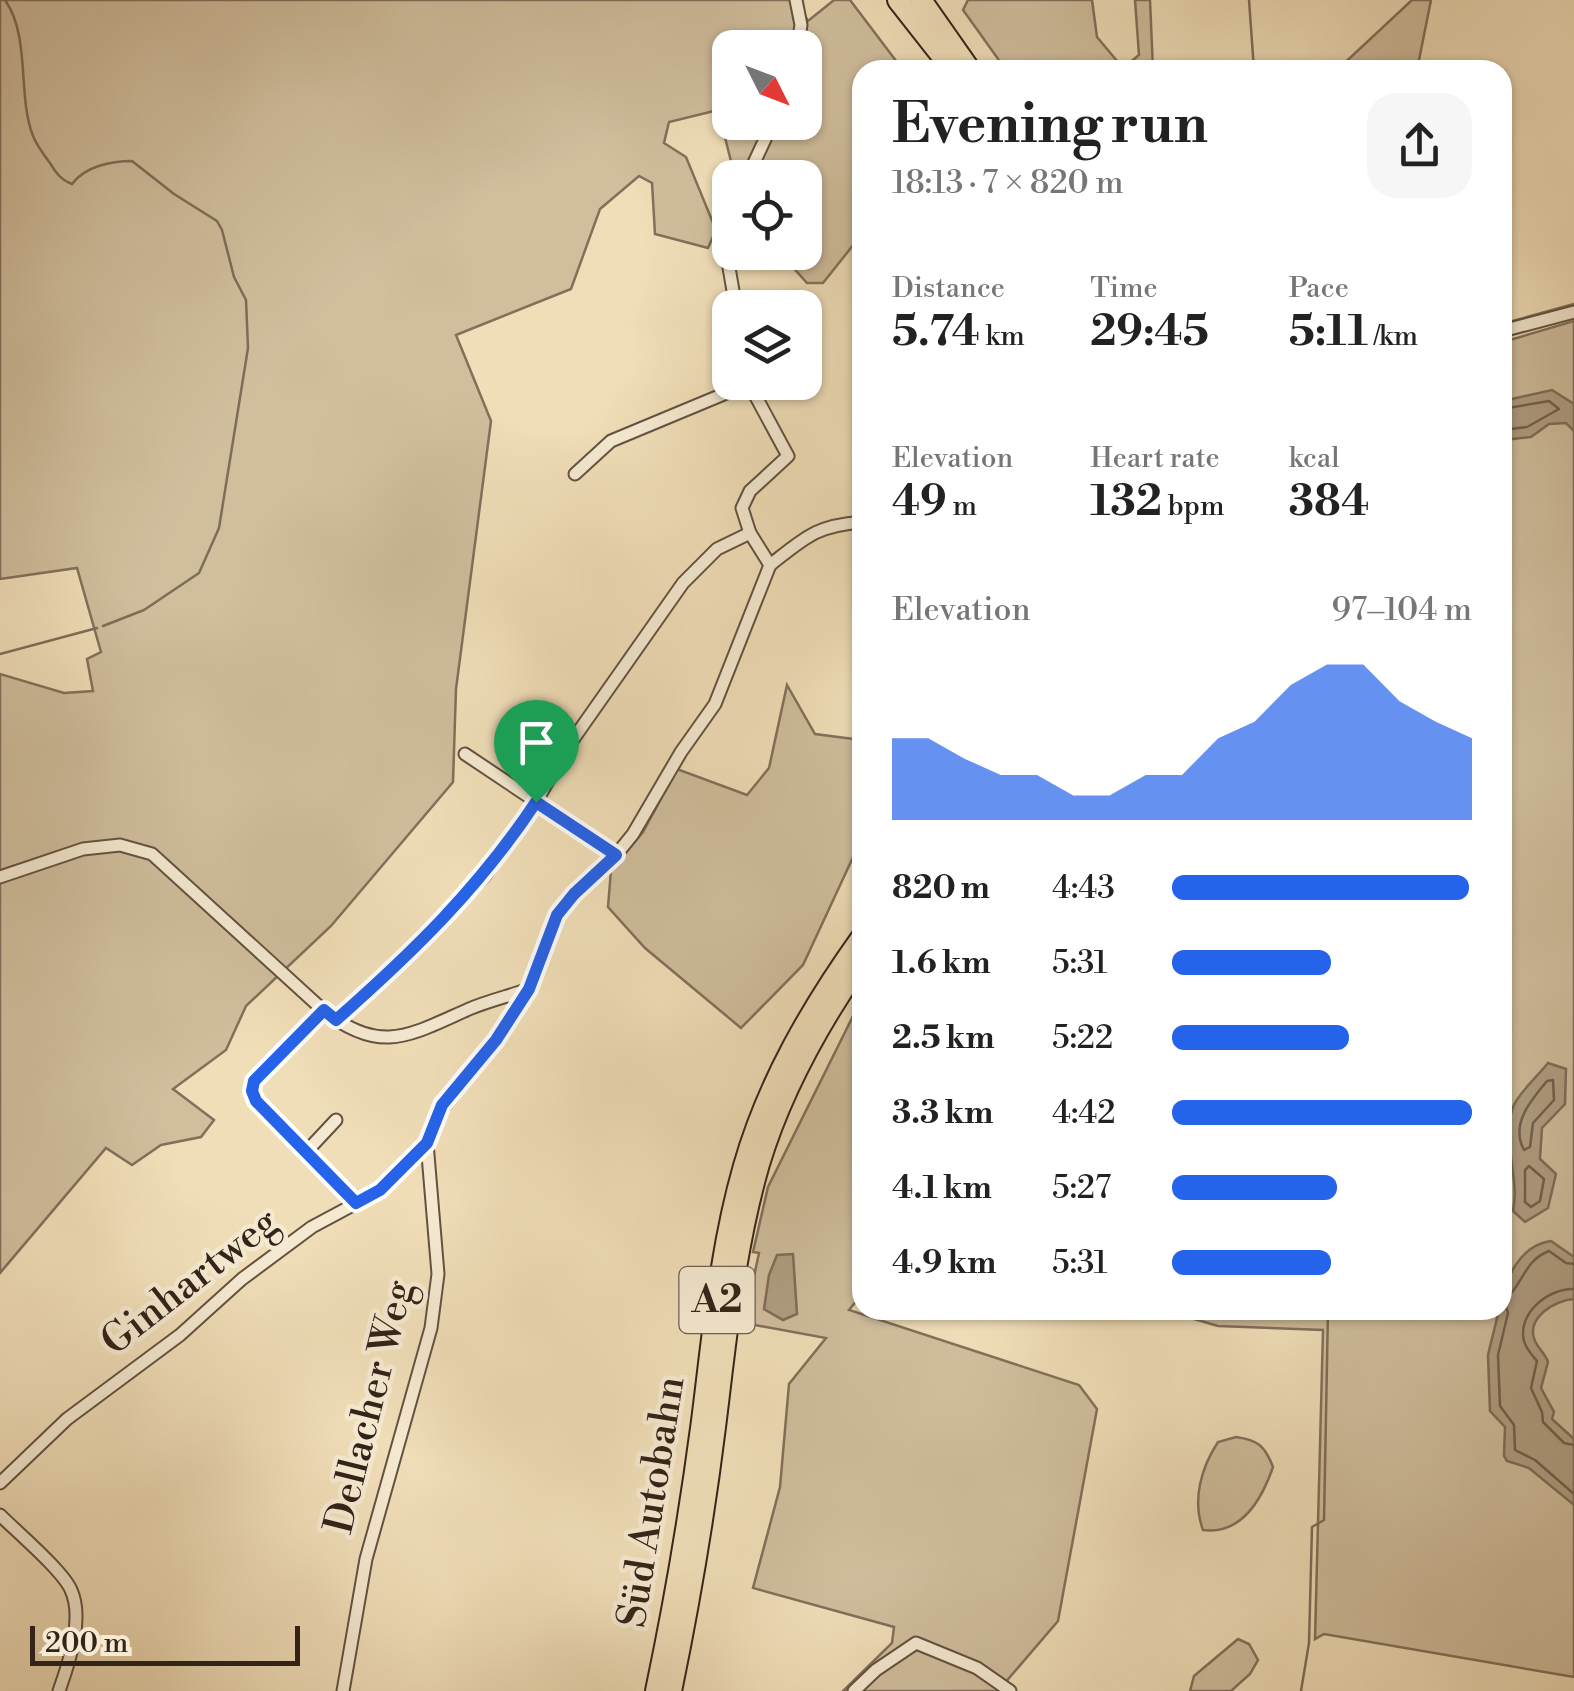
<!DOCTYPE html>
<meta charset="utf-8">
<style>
body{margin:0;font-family:"Libre Bodoni",serif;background:#f6f6f6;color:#222;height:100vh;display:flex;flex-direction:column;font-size:38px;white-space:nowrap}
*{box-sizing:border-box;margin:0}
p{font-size:32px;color:#767676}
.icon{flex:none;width:55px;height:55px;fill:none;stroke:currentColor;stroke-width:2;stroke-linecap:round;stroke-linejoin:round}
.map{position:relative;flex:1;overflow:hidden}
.panel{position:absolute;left:852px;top:60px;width:660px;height:1260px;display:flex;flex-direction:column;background:#fff;border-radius:30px;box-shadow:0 2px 8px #0004}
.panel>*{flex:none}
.needle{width:65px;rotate:132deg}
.buttons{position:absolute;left:712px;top:30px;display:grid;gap:20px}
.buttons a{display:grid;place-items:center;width:110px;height:110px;border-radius:20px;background:#fff;box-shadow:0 2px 8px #0004;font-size:50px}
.scale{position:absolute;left:30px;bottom:25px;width:270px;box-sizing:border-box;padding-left:10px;border:5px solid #342319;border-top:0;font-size:28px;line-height:35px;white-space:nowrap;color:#342319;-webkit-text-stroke:8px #f5ead1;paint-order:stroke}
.pin{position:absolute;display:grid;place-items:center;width:85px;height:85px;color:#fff;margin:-102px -42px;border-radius:50% 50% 50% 0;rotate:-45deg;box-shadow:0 0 10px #0007}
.pin .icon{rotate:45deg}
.round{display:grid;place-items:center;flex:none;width:105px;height:105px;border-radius:30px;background:#f6f6f6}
.head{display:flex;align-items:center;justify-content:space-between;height:170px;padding:0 40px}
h1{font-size:55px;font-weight:700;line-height:75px}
.metrics{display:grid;grid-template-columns:repeat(3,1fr);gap:15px;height:170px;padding:10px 40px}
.metrics div{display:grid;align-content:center}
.metrics b{font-size:42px;font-weight:700}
.metrics small{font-size:28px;font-weight:400}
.metrics p{font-size:28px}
.chart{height:280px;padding:20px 40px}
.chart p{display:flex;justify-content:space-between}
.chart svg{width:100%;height:180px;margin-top:10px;fill:#2563eb;opacity:.7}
ul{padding:0 40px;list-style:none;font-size:32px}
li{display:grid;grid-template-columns:160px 120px 1fr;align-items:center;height:75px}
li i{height:25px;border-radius:12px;background:#2563eb}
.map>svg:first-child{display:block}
</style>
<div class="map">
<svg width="1574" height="1691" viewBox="0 0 1574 1691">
<rect width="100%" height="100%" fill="#f0deb8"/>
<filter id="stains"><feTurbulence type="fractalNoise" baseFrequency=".002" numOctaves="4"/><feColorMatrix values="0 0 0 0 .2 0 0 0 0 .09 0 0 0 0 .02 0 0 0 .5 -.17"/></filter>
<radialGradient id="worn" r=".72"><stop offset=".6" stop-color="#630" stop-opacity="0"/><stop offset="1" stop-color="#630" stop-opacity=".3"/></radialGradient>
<g fill="#d0be9d" stroke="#82705b" stroke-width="2.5" fill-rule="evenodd">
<path d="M0,0H795L808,21L834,0H850L903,70H862V234L823,283H807L780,253L805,252V178L735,177L718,110L669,122L664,143L686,157L716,230L708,248L655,234L652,183L639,176L600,209L571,289L456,335L491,421L456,689L453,782L331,926L246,1006L226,1050L173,1089L214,1120L201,1137L161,1145L132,1165L106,1148L0,1273V674L64,693L93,691L87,659L101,652L77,568L0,579ZM730,48H805V122H730Z"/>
<polygon points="968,0 1092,0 1097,37 1123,68 1139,55 1135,0 1150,0 1153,70 1006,70 963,10"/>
<polygon points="1412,0 1431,0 1417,70 1337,70"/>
<polygon points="1574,321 1574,1677 1324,1634 1315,1639 1323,1330 1218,1326 1177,1314 1130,1310 1502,1310 1503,342"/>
<polygon points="787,685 815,734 862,740 862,812 855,853 803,965 741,1028 645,948 608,907 611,870 643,832 677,769 747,795 769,768"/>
<polygon points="862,998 862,1294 849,1310 1079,1385 1097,1409 1058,1621 998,1691 843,1691 892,1643 894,1627 753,1588 780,1487 789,1384 826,1338 744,1323 759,1253 753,1252 768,1187"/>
<path d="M1236,1437C1258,1440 1265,1446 1273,1467C1262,1499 1242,1535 1203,1530C1192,1500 1201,1468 1218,1442Z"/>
<polygon points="1238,1639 1249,1644 1258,1660 1250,1674 1231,1691 1190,1691 1194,1676"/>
</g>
<g fill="#b09e82" stroke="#7e6d58" stroke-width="2.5">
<polygon points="1552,390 1574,404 1574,431 1566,423 1549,424 1531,437 1503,440 1503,401"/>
<path d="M1548,1063L1566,1069L1565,1104L1542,1128L1540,1159L1556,1174L1548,1208L1525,1222L1513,1211C1520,1176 1501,1141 1513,1107C1519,1092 1538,1076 1548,1063Z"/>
<path d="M1551,1241L1574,1257V1299C1555,1300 1525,1318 1535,1341C1539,1350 1545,1353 1548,1362L1541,1388L1554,1412L1552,1419L1574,1439V1505L1529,1468L1507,1461L1504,1456L1505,1427L1490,1411L1488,1355L1499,1310H1502C1502,1281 1520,1245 1551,1241Z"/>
<polygon points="793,1254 797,1314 783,1320 764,1309 769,1275 777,1255"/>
</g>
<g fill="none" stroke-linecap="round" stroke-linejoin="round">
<g stroke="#72604e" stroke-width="2.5">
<polyline points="1502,409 1549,401 1559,409 1527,427 1502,430"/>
<path d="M1553,1080L1554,1100L1533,1123L1530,1147L1524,1150C1510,1124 1531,1100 1547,1081Z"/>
<polygon points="1529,1166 1544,1179 1540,1201 1531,1207 1525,1202 1525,1170"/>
<path d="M1574,1264L1566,1263L1549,1251C1523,1261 1523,1286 1504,1300L1508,1313L1498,1355L1500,1406L1514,1425L1515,1450L1535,1460L1574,1494"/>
<path d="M1574,1289C1549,1288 1517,1313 1524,1341C1526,1349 1532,1355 1537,1361L1531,1388L1542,1412L1543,1422L1564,1443L1574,1445"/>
</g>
<g stroke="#7e6d58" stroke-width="2.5">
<path d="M5,0C31,37 17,95 33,136C37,146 44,155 50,163C56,173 61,180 72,184C85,166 112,161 132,161L174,194L217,221L222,230L234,277L246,300L248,348L219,528L199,573L144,610L103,626"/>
<polyline points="1249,0 1254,70"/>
<polyline points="1502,324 1574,304"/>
<polyline points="0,654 97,628"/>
<polyline points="1301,1691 1309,1643 1312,1527 1324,1520 1328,1310"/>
</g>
<defs>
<g id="street">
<polyline points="796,0 801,25 797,48"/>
<polyline points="747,178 773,122"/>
<polyline points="730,250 728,262 736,308"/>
<polyline points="1502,331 1574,312"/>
<polyline points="748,382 788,456 750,491 742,508 750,533 770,565"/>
<polyline points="575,474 611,441 748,384"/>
<path d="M770,565C806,537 815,526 862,522"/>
<polyline points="465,754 616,855"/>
<path d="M0,877L83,849L120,845L152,854L323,1010C381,1056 410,1035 469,1009C488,1001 509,996 529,989"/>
<polyline points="323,1010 254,1081 252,1091 256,1101 356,1203"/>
<polyline points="335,1019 427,937 486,874 536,802 567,748 683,583 717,549 750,533"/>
<polyline points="306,1152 336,1120"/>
<polyline points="0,1483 67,1419 180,1335 242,1279 312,1227 381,1190 427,1143"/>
<path d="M0,1515C17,1532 63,1571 71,1590C84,1618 69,1663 59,1691"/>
<polyline points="343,1691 366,1559 431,1328 438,1274 427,1143 437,1116 496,1040 529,989 557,915 574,893 616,855 633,834 681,752 715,704 770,565"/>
<polyline points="854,1691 876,1670 916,1643 977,1668 1010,1691"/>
</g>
<g id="highway">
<polyline points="898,0 953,70"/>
<polyline points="921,0 970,70"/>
<path d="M656,1691C675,1601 690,1512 702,1421C713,1335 720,1249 744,1166C768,1082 812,1007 862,937"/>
<path d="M671,1691C689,1604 704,1516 715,1427C726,1339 734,1250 759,1164C781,1091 819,1023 862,961"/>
</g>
</defs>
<use href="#street" stroke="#635241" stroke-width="15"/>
<use href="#highway" stroke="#342319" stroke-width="24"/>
<use href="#street" stroke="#f5ead1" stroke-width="11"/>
<use href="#highway" stroke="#f0deb8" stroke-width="20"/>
</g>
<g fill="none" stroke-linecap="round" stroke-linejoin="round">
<defs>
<path id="route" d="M536,802L616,855L574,894L557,915L529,989L496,1040L442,1105L427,1143L380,1190L356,1203L256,1101L252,1091L254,1081L324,1010L336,1020C413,952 479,888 536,802Z"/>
</defs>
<use href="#route" stroke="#fff" stroke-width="20"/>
<use href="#route" stroke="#2563eb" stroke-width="12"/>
</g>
<g text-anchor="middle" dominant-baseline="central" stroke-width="9" stroke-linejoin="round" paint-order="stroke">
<rect fill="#f5ead1" stroke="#6e5f50" stroke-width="2.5" x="679.5" y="1267" width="75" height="66" rx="8"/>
<g font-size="38" font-weight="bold" fill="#342319">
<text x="717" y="1300">A2</text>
</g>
<g font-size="40" fill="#342319" stroke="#f5ead1">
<text transform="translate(190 1282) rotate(-38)">Ginhartweg</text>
<text transform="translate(370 1407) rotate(-76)">Dellacher Weg</text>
<text transform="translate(652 1502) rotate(-81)">Süd Autobahn</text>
</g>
</g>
<rect width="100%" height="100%" filter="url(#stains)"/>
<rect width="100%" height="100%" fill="url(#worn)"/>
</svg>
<div class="buttons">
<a><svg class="needle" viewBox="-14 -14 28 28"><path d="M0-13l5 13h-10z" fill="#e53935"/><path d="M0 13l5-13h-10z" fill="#767676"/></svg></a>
<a><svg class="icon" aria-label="locate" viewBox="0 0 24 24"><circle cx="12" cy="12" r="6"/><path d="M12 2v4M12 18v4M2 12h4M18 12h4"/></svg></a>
<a><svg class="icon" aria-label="layers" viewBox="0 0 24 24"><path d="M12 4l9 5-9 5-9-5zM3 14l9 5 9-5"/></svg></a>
</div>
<div class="scale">200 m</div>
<div class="pin" style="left:536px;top:802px;background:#1e9e55"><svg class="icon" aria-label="arrive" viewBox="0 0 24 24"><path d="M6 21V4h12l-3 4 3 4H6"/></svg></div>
<section class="panel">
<div class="head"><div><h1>Evening run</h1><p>18:13 · 7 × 820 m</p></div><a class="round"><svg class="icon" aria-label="share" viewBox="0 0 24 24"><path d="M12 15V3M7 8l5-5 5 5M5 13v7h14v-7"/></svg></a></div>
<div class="metrics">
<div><p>Distance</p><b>5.74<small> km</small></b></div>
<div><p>Time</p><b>29:45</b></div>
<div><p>Pace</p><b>5:11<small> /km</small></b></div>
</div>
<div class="metrics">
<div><p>Elevation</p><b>49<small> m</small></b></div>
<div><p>Heart rate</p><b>132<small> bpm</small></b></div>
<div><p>kcal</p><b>384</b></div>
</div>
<div class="chart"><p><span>Elevation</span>97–104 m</p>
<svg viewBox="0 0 160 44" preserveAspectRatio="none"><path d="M0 44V24L10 24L20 29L30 33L40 33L50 38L60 38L70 33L80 33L90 24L100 20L110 11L120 6L130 6L140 15L150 20L160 24V44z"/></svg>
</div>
<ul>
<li><b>820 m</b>4:43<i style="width:99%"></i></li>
<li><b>1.6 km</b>5:31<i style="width:53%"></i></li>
<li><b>2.5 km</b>5:22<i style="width:59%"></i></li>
<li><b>3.3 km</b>4:42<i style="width:100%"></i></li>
<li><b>4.1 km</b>5:27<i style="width:55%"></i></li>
<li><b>4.9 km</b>5:31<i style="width:53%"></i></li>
</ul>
</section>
</div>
